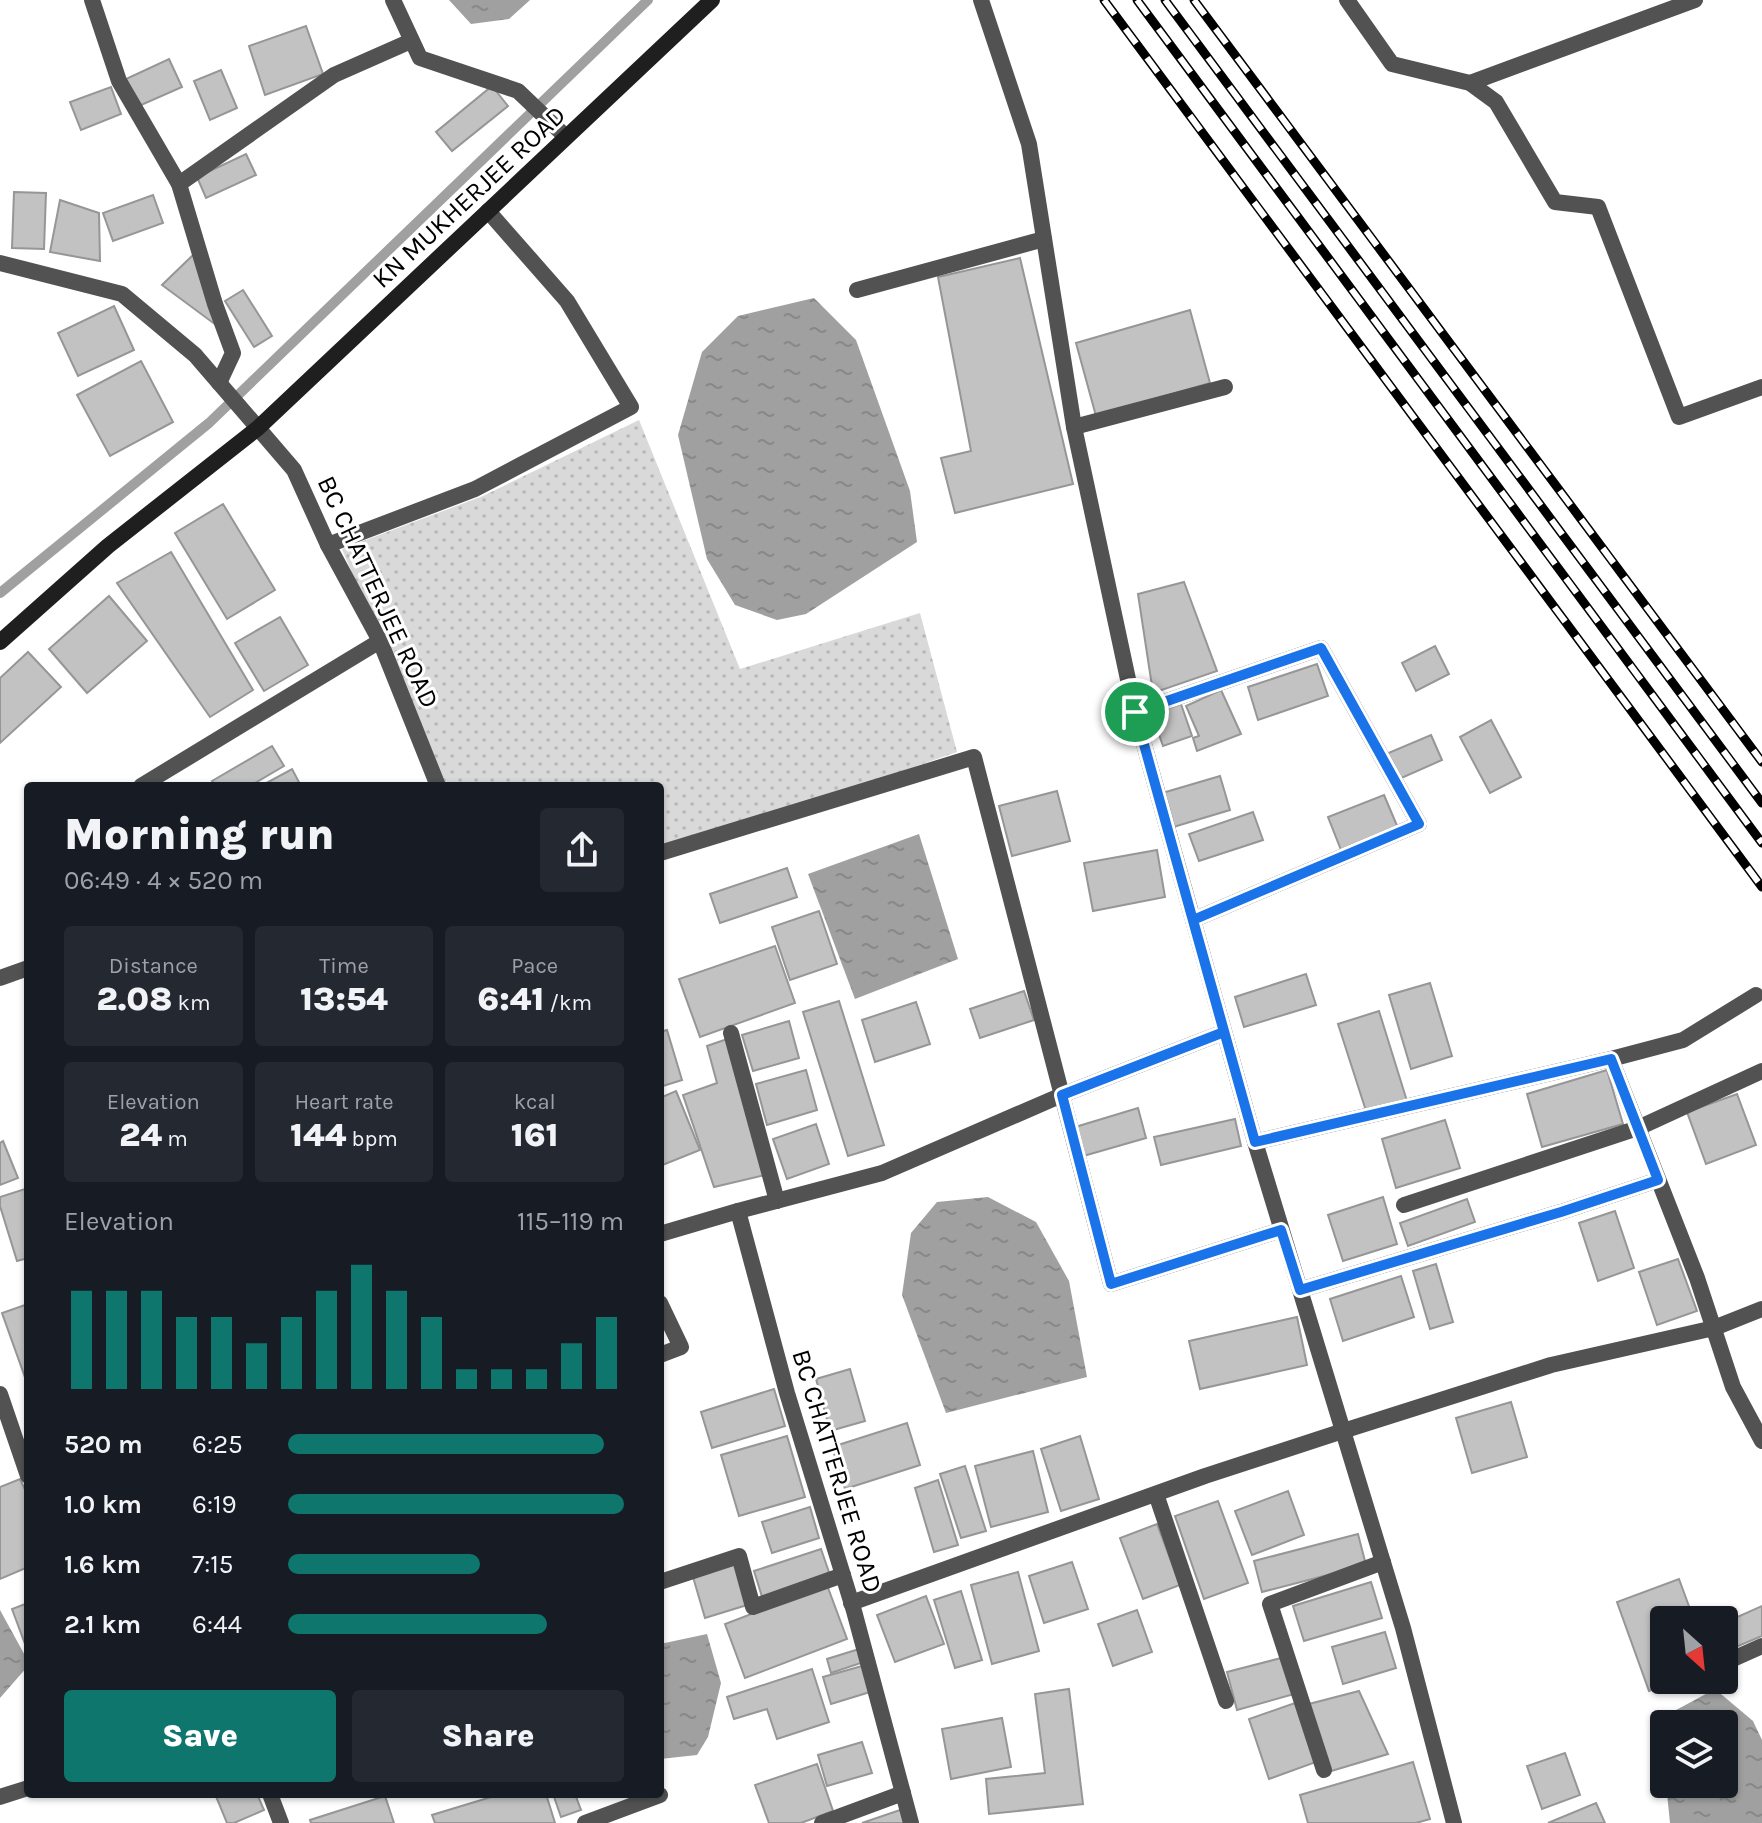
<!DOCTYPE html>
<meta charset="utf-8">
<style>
body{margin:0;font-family:Karla,sans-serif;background:#242831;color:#f1f3f6;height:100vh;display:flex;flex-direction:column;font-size:30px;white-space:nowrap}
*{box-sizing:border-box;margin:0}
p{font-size:26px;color:#9ea1a6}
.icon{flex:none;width:44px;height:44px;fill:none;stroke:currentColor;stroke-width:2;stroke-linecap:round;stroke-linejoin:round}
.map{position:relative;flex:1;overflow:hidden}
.details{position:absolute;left:24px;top:782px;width:640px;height:1016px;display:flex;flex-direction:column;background:#171b24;border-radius:8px;box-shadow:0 2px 6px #0004}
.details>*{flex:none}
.needle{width:52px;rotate:153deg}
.controls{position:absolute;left:1650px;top:1606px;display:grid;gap:16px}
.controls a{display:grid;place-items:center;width:88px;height:88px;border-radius:8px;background:#171b24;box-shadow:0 2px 6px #0004;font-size:40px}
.pin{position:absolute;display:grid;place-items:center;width:68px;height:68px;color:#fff;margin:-34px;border:4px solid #fff;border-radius:50%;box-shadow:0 2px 8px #0007}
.round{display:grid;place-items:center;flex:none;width:84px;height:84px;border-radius:8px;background:#242831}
.summary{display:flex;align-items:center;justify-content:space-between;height:136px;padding:0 40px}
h1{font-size:44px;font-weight:800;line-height:60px}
.figures{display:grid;grid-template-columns:repeat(3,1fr);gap:12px;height:136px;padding:8px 40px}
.figures div{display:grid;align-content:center;border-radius:8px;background:#242831;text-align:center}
.figures b{font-size:34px;font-weight:800}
.figures small{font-size:22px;font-weight:400}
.figures p{font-size:22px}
.chart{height:224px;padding:16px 40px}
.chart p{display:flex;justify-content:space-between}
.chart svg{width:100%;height:144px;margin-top:8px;stroke:#0f766e;stroke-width:6}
.action{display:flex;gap:16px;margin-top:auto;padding:16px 40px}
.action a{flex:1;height:92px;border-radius:8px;background:#0f766e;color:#fff;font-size:32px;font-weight:800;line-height:92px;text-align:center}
.action a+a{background:#242831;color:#f1f3f6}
ul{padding:0 40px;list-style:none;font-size:26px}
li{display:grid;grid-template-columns:128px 96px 1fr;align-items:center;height:60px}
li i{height:20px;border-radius:10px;background:#0f766e}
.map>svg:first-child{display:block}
</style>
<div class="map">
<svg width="1762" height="1823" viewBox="0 0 1762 1823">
<defs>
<pattern id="park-dots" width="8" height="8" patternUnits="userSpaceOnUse" patternTransform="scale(2)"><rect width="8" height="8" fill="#d9d9d9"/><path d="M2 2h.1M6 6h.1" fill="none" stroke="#b8b8b8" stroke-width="1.8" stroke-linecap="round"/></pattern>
<pattern id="water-ripples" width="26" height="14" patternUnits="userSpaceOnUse" patternTransform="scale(2)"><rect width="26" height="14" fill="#a0a0a0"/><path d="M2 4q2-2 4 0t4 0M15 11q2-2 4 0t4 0" fill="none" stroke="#888"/></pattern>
</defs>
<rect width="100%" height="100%" fill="#fff"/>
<polygon fill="url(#park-dots)" points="639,420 740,669 920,613 957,752 660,855 660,786 441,786 342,549 483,496"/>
<g fill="url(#water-ripples)">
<polygon points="449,0 530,0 509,19 471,24"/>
<polygon points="814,298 856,340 910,491 917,542 806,614 777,620 735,605 707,559 678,435 702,352 738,316"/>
<polygon points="919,834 958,959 855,999 808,874"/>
<polygon points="988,1197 1036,1222 1069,1281 1087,1377 946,1413 902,1295 911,1233 937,1202"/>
<polygon points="0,1610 28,1661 28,1666 0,1698"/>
<polygon points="707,1634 721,1683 708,1737 697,1755 660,1759 660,1644"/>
<polygon points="1715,1689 1753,1721 1762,1740 1762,1823 1670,1823 1666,1784 1724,1784 1724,1724 1665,1724 1665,1716"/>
</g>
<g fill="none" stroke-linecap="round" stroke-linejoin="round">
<polyline stroke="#a0a0a0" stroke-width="10" points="0,593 209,423 648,0"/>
</g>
<g fill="#c2c2c2" stroke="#969696" stroke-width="2">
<polygon points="306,26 323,74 265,95 249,46"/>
<polygon points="169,59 182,87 139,106 126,79"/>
<polygon points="221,70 237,108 210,120 194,81"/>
<polygon points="492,86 508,106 452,151 436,132"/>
<polygon points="111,87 121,114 81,130 70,102"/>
<polygon points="246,154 256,175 206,198 197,177"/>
<polygon points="14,192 46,193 44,249 12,248"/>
<polygon points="153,195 163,223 113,241 103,213"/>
<polygon points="60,200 99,213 100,261 50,252"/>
<polygon points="194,254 216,325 162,285"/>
<polygon points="1020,258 1073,484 955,513 941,458 971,451 938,277"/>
<polygon points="243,290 272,336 254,347 225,301"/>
<polygon points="114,306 134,350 78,376 58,333"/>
<polygon points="1190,310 1210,383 1096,416 1076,343"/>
<polygon points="141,361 173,422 110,456 77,395"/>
<polygon points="223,504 275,590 227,619 175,533"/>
<polygon points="171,552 253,690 210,717 117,583"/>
<polygon points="1184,582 1217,671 1153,693 1138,594"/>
<polygon points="109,596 147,641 87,693 49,649"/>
<polygon points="280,617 308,665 264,691 235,643"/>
<polygon points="1435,646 1449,674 1416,691 1402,663"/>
<polygon points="28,652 61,687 0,743 0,678"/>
<polygon points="1317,664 1328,696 1258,720 1248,687"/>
<polygon points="1221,690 1241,734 1197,751 1193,738 1199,736 1186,706"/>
<polygon points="1181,704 1192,736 1163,746 1152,714"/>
<polygon points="1491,720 1521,777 1490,793 1460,737"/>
<polygon points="1431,735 1442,760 1397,780 1386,754"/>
<polygon points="272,746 284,766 250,786 215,786 212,781"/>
<polygon points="292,769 301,786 261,786"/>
<polygon points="1220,776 1230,810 1170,828 1159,794"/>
<polygon points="1057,791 1070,841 1012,856 999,806"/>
<polygon points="1384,795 1398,828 1341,850 1328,817"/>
<polygon points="1253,812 1263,840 1199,861 1189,834"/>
<polygon points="1157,850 1165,897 1093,911 1084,863"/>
<polygon points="787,868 797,897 720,923 710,894"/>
<polygon points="819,911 837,964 790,980 772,927"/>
<polygon points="775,946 795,1003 700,1037 679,979"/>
<polygon points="1306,974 1316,1005 1244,1027 1235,997"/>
<polygon points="1430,983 1452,1056 1411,1069 1389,995"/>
<polygon points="1024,991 1034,1020 980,1038 970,1009"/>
<polygon points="839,1001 884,1145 848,1156 803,1012"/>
<polygon points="916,1002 930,1044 875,1062 862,1020"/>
<polygon points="1379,1011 1407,1101 1367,1114 1338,1024"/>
<polygon points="789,1021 799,1058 753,1071 742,1035"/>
<polygon points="667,1030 682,1080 660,1087 660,1032"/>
<polygon points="727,1039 765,1175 714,1187 683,1095 717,1083 707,1046"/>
<polygon points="806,1070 817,1110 767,1125 756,1084"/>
<polygon points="1607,1070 1623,1124 1542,1147 1527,1094"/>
<polygon points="676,1091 700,1150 660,1166 660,1098"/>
<polygon points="1737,1094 1756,1145 1706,1164 1687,1112"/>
<polygon points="1138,1108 1146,1138 1080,1157 1072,1128"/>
<polygon points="1235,1119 1241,1146 1161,1165 1154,1137"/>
<polygon points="1445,1120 1460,1168 1396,1188 1382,1139"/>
<polygon points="816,1124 829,1164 787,1179 773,1139"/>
<polygon points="3,1141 18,1178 0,1185 0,1143"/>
<polygon points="28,1188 28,1258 17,1261 0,1206 0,1197"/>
<polygon points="1383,1197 1397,1244 1343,1261 1328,1215"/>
<polygon points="1467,1199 1475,1222 1408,1246 1400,1223"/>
<polygon points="1615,1211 1634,1268 1598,1281 1579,1223"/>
<polygon points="1678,1259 1697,1311 1657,1325 1639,1272"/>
<polygon points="1436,1264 1453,1322 1430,1329 1413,1271"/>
<polygon points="1401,1276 1414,1317 1343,1341 1330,1299"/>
<polygon points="28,1304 28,1379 26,1380 2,1313"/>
<polygon points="1297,1317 1307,1365 1200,1389 1189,1341"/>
<polygon points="850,1369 865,1421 830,1431 816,1379"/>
<polygon points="774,1389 785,1426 712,1448 701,1412"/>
<polygon points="1511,1402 1527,1457 1472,1473 1456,1418"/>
<polygon points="907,1423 920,1465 845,1489 832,1447"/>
<polygon points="787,1436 805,1497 739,1516 721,1455"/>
<polygon points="1080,1436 1099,1499 1061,1511 1041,1449"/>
<polygon points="1033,1451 1048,1512 991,1527 975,1466"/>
<polygon points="965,1466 986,1531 961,1538 940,1474"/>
<polygon points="20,1479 28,1496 28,1567 0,1579 0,1487"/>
<polygon points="938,1480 958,1545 934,1552 915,1488"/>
<polygon points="1288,1491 1304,1535 1252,1555 1235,1511"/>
<polygon points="1218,1501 1248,1583 1204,1599 1175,1516"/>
<polygon points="810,1507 819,1538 772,1553 762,1522"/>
<polygon points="1157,1524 1180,1585 1143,1599 1120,1538"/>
<polygon points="1358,1534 1366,1565 1262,1592 1254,1561"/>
<polygon points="821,1549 831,1578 763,1600 754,1571"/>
<polygon points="1072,1562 1088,1609 1044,1623 1029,1576"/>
<polygon points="735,1564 747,1605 705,1618 693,1577"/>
<polygon points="1018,1572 1039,1651 992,1664 971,1585"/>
<polygon points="1679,1579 1694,1620 1664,1620 1664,1680 1678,1680 1649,1691 1617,1602"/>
<polygon points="1371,1582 1382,1618 1304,1641 1293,1606"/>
<polygon points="827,1585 847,1639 745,1678 725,1624"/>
<polygon points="961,1591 982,1660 955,1668 934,1600"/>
<polygon points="926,1596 944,1644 895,1662 877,1615"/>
<polygon points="28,1603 28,1652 12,1609"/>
<polygon points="1762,1606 1762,1636 1724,1652 1724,1623"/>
<polygon points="1137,1610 1152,1652 1113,1666 1098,1624"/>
<polygon points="1385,1632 1396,1668 1343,1684 1332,1647"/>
<polygon points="859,1649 864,1662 831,1673 827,1659"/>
<polygon points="1285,1657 1294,1694 1237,1710 1227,1672"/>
<polygon points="862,1666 870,1692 831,1704 823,1677"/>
<polygon points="812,1669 829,1722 777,1739 767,1709 734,1719 727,1697"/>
<polygon points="1069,1689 1083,1804 989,1814 986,1779 1045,1773 1035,1694"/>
<polygon points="1359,1691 1388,1754 1328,1772 1305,1705"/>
<polygon points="1295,1703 1316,1762 1269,1779 1249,1719"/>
<polygon points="1002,1718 1011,1767 951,1779 942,1729"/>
<polygon points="862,1742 872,1773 827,1786 818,1755"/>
<polygon points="1565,1753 1580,1795 1542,1809 1527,1766"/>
<polygon points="1413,1762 1430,1819 1416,1823 1308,1823 1300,1795"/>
<polygon points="817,1764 833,1811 801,1823 769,1823 755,1785"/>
<polygon points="215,1794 257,1794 264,1810 234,1823 227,1823"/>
<polygon points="501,1794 546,1794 555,1823 435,1823 432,1815"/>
<polygon points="553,1794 575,1794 581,1810 561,1817"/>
<polygon points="385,1796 394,1823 311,1823 310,1820"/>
<polygon points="1596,1803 1605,1823 1548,1823"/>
<polygon points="903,1809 908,1823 862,1823"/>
</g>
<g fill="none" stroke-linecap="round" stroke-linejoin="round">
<g stroke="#525252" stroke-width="16">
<polyline points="92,0 119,81 179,184 215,304 233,353 219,383"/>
<polyline points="393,0 420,58 518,91 566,137"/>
<polyline points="981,0 1029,144 1074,427 1135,712 1255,1142 1403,1628 1454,1823"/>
<polyline points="1347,0 1392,64 1470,83 1496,102 1555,202 1598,207 1679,417 1762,387"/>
<polyline points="1470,83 1695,0"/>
<polyline points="179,184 334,75 411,41"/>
<polyline points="0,263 122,294 195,355 258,428 294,470 328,545 380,641 438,786"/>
<polyline points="857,290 1044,239"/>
<polyline points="1074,427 1225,387"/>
<polyline points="328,545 475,489 631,407 567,301 488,211"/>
<polyline points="1135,712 1321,648 1419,824 1193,920"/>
<polyline points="141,786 380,641"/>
<polyline points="660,853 974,757 1111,1284 1281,1230"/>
<polyline points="0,978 28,968"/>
<polyline points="731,1033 777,1201"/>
<polyline points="1611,1059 1683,1040 1756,995"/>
<polyline points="1255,1142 1611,1059 1697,1278 1733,1387 1762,1441"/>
<polyline points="1404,1205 1638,1128 1762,1071"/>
<polyline points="738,1211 882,1173 1062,1095 1224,1032"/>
<polyline points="660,1234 738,1211 787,1393 854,1611 911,1823"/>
<polyline points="1300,1290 1561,1212 1658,1180"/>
<polyline points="660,1303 681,1347 660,1355"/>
<polyline points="0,1394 28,1476"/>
<polyline points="1156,1494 1226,1701"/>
<polyline points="660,1582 739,1556 753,1607 843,1575"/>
<polyline points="851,1603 1205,1476 1343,1431 1551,1365 1714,1328 1762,1309"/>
<polyline points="1724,1663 1762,1646"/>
<polyline points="1324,1770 1270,1604 1383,1562"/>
<polyline points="270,1794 281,1823"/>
<polyline points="0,1797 28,1788"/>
<polyline points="585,1823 660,1795"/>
<polyline points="822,1823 903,1793"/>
</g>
<polyline stroke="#1f1f1f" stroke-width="16" points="0,642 108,546 258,428 712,0"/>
<defs>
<g id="rail">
<polyline points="1104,0 1762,887"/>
<polyline points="1137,0 1762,843"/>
<polyline points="1165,0 1762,803"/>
<polyline points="1194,0 1762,762"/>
</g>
</defs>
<use href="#rail" stroke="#000" stroke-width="9"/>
<use href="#rail" stroke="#fff" stroke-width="6" stroke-dasharray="18" stroke-linecap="butt"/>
</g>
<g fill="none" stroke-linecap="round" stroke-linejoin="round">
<defs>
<polyline id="route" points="1135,712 1224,1032 1062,1095 1111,1284 1281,1230 1300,1290 1561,1212 1658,1180 1611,1059 1255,1142 1193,920 1419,824 1321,648 1135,712"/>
</defs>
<use href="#route" stroke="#fff" stroke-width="16"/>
<use href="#route" stroke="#1a73e8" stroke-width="10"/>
</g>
<g text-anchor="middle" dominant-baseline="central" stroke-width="6" stroke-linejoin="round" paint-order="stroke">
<g font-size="26" fill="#000" stroke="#fff">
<text transform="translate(469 197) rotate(-43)">KN MUKHERJEE ROAD</text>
<text transform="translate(378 592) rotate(65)">BC CHATTERJEE ROAD</text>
<text transform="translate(837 1471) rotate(73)">BC CHATTERJEE ROAD</text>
</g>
</g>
</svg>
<div class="controls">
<a><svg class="needle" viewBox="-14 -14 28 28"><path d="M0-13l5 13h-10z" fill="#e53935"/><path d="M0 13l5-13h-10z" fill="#9ea1a6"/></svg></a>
<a><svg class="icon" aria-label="layers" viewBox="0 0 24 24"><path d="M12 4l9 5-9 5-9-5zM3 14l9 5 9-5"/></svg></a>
</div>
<div class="pin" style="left:1135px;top:712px;background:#1e9e55"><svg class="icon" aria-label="arrive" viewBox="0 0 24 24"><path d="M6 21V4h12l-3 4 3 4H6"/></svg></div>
<section class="details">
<div class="summary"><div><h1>Morning run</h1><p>06:49 · 4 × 520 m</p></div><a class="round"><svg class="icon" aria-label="share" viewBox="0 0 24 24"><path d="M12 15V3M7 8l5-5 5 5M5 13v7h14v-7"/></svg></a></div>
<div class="figures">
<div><p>Distance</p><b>2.08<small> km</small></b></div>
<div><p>Time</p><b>13:54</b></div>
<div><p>Pace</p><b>6:41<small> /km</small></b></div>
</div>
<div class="figures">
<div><p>Elevation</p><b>24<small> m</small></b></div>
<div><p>Heart rate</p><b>144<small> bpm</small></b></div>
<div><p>kcal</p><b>161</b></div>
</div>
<div class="chart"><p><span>Elevation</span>115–119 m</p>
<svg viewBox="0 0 160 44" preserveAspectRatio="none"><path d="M5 44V14M15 44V14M25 44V14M35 44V22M45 44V22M55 44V30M65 44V22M75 44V14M85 44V6M95 44V14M105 44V22M115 44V38M125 44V38M135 44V38M145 44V30M155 44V22"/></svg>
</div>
<ul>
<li><b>520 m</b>6:25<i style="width:94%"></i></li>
<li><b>1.0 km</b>6:19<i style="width:100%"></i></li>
<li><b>1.6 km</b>7:15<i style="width:57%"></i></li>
<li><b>2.1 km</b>6:44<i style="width:77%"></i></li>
</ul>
<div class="action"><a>Save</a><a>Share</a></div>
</section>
</div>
